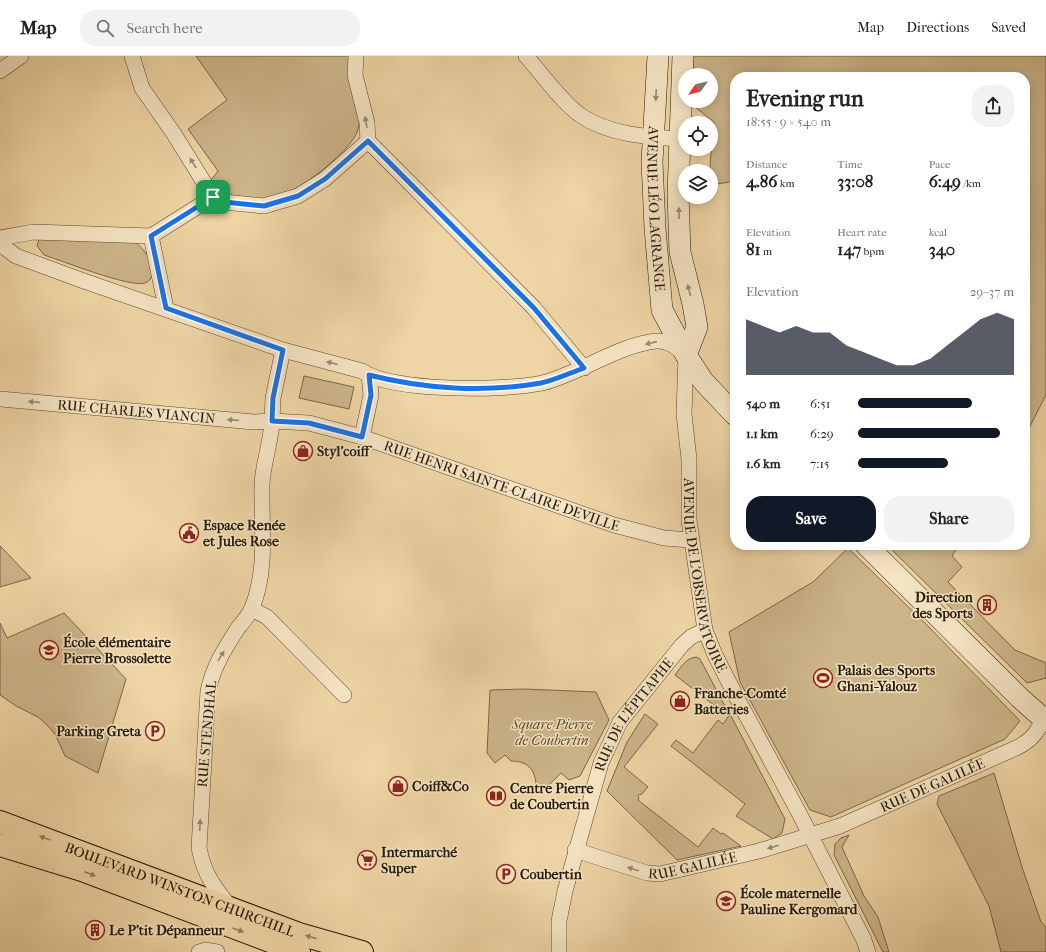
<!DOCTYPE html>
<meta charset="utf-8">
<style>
body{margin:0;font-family:"IM FELL French Canon",serif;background:#f2f2f2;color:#222;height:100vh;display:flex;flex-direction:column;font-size:15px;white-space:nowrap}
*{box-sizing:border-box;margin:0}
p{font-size:13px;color:#767676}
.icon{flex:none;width:22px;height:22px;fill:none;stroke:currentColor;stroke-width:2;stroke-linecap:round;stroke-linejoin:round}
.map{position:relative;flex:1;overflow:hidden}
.panel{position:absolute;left:730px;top:16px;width:300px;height:478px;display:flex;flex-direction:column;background:#fff;border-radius:16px;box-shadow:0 2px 10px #0003}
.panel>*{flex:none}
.needle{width:26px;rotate:236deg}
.controls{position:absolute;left:678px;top:12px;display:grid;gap:8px}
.controls a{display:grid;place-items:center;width:40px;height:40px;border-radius:50%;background:#fff;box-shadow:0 2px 10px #0003;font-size:20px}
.pin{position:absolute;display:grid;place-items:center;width:34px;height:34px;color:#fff;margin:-17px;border-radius:8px;box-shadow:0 2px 6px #0006}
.round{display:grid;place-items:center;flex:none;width:42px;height:42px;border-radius:16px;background:#f2f2f2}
.overview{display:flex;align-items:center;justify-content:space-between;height:68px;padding:0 16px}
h1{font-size:22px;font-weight:700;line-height:30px}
.stats{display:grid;grid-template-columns:repeat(3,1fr);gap:6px;height:68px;padding:4px 16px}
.stats div{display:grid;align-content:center}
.stats b{font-size:17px;font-weight:700}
.stats small{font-size:11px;font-weight:400}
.stats p{font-size:11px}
.chart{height:112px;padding:8px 16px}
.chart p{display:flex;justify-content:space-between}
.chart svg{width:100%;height:72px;margin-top:4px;fill:#111827;opacity:.7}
.cta{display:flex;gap:8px;margin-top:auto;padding:8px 16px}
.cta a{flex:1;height:46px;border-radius:16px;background:#111827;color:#fff;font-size:16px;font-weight:700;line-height:46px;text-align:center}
.cta a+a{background:#f2f2f2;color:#222}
ul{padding:0 16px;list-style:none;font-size:13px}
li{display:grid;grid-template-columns:64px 48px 1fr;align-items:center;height:30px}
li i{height:10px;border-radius:5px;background:#111827}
header{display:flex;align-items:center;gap:24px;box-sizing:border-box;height:56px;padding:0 20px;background:#fff;border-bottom:1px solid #e0e0e0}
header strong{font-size:19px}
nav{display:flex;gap:22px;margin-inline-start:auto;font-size:14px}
.search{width:280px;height:36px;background:#f2f2f2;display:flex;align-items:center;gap:10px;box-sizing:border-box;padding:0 14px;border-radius:16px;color:#767676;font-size:15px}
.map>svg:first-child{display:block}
</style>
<header>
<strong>Map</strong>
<div class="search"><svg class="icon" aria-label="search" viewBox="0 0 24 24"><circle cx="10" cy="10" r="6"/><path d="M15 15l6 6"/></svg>Search here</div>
<nav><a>Map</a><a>Directions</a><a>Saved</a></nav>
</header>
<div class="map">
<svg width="1046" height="896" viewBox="0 0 1046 896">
<rect width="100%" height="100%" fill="#efd5a5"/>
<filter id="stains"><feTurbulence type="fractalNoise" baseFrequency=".005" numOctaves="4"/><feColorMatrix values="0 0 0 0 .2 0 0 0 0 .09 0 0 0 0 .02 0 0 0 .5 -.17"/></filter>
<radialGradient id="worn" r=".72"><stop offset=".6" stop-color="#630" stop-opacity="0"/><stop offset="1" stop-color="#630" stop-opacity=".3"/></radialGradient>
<g fill="#cdb58a" stroke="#796749">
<path d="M196,0H352C355,18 364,60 357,76C349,96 307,128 287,137C274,142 249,146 236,142C226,138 218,130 211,124L218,115L188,73L227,44Z"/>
<polygon points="693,0 1046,0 1046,339 1025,380 1025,21 735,21 735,125 711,129 710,109 714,66 691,48 691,45 711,45 711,19 692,19"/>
<path d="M39,183L133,185C141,190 149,199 152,209C154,215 152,225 145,227C130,232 63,205 44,199L37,190Z"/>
<polygon points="304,320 354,331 349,353 299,342"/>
<polygon points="890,489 959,489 952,500 962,511 948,526 1015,594 1046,607 1046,622 1027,627 894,496"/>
<polygon points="0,490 31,522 0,531"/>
<polygon points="848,492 927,569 1020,665 1005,683 831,761 810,754 740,626 729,576 813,526"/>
<polygon points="64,557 126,623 98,717 65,700 55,678 47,669 38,661 16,650 0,639 0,567 7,582"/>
<path d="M696,601L700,603L726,652L723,656L675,619C681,611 686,602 696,601Z"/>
<path d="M524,633L596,636L609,664L580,720L569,724L561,717L550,728L536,735C537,716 530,705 511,705L505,699L495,707L487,697L490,634Z"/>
<polygon points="645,658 658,668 624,711 648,731 641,739 640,738 638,740 639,742 638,744 698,791 713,772 721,778 723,777 741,790 677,804 607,735 627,686"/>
<polygon points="730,658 785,763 782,777 773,783 736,760 745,748 671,690 676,684 693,697 718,664 723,668"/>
<polygon points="994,717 1022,811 1041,866 1046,871 1046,896 1001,896 989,850 937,748 939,740"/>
<polygon points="849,779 842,791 864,840 878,861 889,896 883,896 834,799 835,788 841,782"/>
</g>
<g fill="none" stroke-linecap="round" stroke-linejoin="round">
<defs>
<g id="street">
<polyline points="132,0 142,32 174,78 213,141 224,146 264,150 298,140 325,123 368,85"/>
<polyline points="356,0 355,19 367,67 368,85 534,252 584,312"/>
<path d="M526,0C542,18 561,45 580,59C609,79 647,81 681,83"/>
<polyline points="0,15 21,0"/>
<polyline points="151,180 166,252"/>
<polyline points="0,182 33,176 151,180 213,141"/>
<path id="s1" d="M0,188L16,200L81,224L283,294L362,315C392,336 505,335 542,327C579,318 620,288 657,285C669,284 676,292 686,299L684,358L689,403V464L705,574L715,599L738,644L798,755L864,884L868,896"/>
<path id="s2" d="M283,294L273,342L272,365L309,367L362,381L614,469L664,482L690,484"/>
<path id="s3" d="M0,343L254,366L272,365C271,387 263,407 262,428C261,469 268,513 252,552C249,559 243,566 238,572C225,592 213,611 208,635L199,792C204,818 214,831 230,851"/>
<polyline points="362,381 371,339 369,319"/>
<polyline points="252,553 267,561 344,639"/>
<path id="s4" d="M575,794L647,817L660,818L759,795L840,770L1016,692C1033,684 1038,675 1046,658"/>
<polyline points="199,896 205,894 217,896"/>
<path id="s5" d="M559,896V865L565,835L601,707L620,666L682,589L691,581L705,574"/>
</g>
<g id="secondary">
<path id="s6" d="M658,0L652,106L655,172L662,254L686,299L703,325L735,359"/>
<polyline points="683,0 678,138 680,196 693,248 697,271 686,299"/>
<polyline points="866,489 1020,642 1046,665"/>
</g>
<g id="primary">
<path id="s7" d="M0,766L299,878L362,896"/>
<polyline points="0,789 82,814 299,896"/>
</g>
</defs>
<use href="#street" stroke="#58482f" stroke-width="16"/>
<use href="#secondary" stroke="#251908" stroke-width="22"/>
<use href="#primary" stroke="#251908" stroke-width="24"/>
<use href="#street" stroke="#f5e4c4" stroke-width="15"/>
<use href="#secondary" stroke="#f5e4c4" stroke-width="21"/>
<use href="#primary" stroke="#efd5a5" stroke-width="22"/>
</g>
<defs><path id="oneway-solid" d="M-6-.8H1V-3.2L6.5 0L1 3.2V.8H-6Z"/></defs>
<g fill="#97896f">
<use href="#oneway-solid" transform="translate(656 39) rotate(93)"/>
<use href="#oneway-solid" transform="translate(366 66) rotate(-99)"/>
<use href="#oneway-solid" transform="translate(193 107) rotate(-122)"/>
<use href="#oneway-solid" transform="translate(679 157) rotate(-91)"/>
<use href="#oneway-solid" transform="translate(689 234) rotate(-104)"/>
<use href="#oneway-solid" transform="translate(651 287) rotate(167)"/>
<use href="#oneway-solid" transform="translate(332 307) rotate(-166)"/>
<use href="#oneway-solid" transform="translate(34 346) rotate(-175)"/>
<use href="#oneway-solid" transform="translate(233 364) rotate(-175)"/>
<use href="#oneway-solid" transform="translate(221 600) rotate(-59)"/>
<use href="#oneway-solid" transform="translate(200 769) rotate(-87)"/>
<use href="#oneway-solid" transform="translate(773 791) rotate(164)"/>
<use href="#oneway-solid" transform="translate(633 813) rotate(-162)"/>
</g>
<g fill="#94805e">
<use href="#oneway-solid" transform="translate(45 782) rotate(-160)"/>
<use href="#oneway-solid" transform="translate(90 818) rotate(21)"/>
<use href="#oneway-solid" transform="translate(238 874) rotate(20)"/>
<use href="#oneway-solid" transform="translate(311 881) rotate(-163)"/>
</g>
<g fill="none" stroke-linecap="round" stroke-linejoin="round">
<defs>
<path id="route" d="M368,85L534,252L584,312C570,317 555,324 541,327C485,337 424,333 369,319L371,339L362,381L309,367L272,365L273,342L283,294L166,252L151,180L213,141L224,146L264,150L298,140L325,123Z"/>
</defs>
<use href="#route" stroke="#fff" stroke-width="8"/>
<use href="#route" stroke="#1a73e8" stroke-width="5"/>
</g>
<defs>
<symbol id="shop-ring" viewBox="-11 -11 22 22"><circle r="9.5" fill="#f5e4c4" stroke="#8f2418" stroke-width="1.5"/><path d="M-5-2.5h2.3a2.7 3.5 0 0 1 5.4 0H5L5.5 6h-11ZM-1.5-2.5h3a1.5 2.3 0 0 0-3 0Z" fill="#8f2418"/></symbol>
<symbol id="civic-ring" viewBox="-11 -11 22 22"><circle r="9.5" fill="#f5e4c4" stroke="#8f2418" stroke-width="1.5"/><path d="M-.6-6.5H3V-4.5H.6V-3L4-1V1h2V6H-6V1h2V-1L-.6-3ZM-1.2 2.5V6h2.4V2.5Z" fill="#8f2418"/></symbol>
<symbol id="building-ring" viewBox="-11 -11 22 22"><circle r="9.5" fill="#f5e4c4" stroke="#8f2418" stroke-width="1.5"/><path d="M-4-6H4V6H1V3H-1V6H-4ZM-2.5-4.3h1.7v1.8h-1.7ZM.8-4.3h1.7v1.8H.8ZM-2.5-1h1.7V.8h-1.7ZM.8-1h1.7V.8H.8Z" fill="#8f2418"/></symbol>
<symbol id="school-ring" viewBox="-11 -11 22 22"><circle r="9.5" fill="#f5e4c4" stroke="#8f2418" stroke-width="1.5"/><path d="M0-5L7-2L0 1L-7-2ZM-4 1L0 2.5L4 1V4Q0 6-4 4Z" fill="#8f2418"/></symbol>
<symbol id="stadium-ring" viewBox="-11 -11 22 22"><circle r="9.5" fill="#f5e4c4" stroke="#8f2418" stroke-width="1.5"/><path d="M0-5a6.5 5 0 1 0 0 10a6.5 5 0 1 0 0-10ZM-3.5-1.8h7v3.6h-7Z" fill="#8f2418"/></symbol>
<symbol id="parking-ring" viewBox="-11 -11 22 22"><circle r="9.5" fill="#f5e4c4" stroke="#8f2418" stroke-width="1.5"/><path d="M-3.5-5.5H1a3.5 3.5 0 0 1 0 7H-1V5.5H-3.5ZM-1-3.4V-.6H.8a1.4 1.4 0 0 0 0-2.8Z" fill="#8f2418"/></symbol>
<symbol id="library-ring" viewBox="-11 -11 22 22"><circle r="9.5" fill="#f5e4c4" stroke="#8f2418" stroke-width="1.5"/><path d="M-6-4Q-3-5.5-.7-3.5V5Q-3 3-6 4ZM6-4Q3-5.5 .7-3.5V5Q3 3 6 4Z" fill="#8f2418"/></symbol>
<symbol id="supermarket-ring" viewBox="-11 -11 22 22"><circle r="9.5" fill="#f5e4c4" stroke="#8f2418" stroke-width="1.5"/><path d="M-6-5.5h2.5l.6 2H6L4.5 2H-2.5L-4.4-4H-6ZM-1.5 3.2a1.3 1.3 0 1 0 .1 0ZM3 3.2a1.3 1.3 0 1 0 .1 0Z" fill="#8f2418"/></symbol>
</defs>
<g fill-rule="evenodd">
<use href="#shop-ring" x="292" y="384" width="22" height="22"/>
<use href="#civic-ring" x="178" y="466" width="22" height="22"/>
<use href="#building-ring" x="976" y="538" width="22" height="22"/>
<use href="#school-ring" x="38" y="583" width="22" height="22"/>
<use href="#stadium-ring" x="812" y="611" width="22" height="22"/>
<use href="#shop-ring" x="669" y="634" width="22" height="22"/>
<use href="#parking-ring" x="144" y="664" width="22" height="22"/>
<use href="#shop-ring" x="387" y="719" width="22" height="22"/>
<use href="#library-ring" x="485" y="729" width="22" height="22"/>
<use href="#supermarket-ring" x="356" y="793" width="22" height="22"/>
<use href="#parking-ring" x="495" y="807" width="22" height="22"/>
<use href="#school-ring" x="715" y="834" width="22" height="22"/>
<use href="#building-ring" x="84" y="863" width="22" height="22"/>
</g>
<g text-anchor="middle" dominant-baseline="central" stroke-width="3" stroke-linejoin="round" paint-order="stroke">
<g font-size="14" fill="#251908" stroke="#f5e4c4">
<text stroke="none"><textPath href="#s6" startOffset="153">AVENUE LÉO LAGRANGE</textPath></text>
<text stroke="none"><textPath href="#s3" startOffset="137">RUE CHARLES VIANCIN</textPath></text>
<text stroke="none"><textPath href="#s2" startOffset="312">RUE HENRI SAINTE-CLAIRE DEVILLE</textPath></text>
<text stroke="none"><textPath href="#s1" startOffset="946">AVENUE DE L'OBSERVATOIRE</textPath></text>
<text stroke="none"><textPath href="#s5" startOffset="253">RUE DE L'ÉPITAPHE</textPath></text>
<text transform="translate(207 678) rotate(-85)">RUE STENDHAL</text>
<text stroke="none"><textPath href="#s4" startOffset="376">RUE DE GALILÉE</textPath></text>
<text stroke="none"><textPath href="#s4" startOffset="122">RUE GALILÉE</textPath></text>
<text stroke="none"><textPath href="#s7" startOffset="192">BOULEVARD WINSTON CHURCHILL</textPath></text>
</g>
<g font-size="14" font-weight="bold" fill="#251908" stroke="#f5e4c4" text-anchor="start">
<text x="317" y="395">Styl'coiff</text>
<text x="203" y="469">Espace Renée<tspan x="203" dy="16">et Jules Rose</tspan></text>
<text x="973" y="541" text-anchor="end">Direction<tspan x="973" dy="16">des Sports</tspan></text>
<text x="63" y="586">École élémentaire<tspan x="63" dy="16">Pierre Brossolette</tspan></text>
<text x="837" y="614">Palais des Sports<tspan x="837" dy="16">Ghani-Yalouz</tspan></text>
<text x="694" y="637">Franche-Comté<tspan x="694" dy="16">Batteries</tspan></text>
<text x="141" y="675" text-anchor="end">Parking Greta</text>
<text x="412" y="730">Coiff&amp;Co</text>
<text x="510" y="732">Centre Pierre<tspan x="510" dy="16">de Coubertin</tspan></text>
<text x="381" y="796">Intermarché<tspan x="381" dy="16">Super</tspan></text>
<text x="520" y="818">Coubertin</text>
<text x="740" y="837">École maternelle<tspan x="740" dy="16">Pauline Kergomard</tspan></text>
<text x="109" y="874">Le P'tit Dépanneur</text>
</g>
<g font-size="14" font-style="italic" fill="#57482f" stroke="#f5e4c4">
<text x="552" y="668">Square Pierre<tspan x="552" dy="16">de Coubertin</tspan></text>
</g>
</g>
<rect width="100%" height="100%" filter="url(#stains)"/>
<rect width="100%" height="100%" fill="url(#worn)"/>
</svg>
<div class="controls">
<a><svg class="needle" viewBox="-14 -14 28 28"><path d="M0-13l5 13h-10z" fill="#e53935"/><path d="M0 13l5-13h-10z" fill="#767676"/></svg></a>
<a><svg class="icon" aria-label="locate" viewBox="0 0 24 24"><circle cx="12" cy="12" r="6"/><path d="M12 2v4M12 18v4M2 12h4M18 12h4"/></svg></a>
<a><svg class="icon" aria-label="layers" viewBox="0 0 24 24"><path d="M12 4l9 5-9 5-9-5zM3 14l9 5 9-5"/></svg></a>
</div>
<div class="pin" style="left:213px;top:141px;background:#1e9e55"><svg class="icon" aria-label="arrive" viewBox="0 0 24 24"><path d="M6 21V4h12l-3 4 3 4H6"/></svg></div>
<section class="panel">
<div class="overview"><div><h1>Evening run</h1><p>18:55 · 9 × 540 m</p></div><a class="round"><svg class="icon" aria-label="share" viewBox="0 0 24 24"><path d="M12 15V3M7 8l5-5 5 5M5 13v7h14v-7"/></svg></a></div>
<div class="stats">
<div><p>Distance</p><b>4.86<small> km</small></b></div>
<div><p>Time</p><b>33:08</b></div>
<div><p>Pace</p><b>6:49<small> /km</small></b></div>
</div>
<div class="stats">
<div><p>Elevation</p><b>81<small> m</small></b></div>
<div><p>Heart rate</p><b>147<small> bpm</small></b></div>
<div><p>kcal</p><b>340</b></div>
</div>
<div class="chart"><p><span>Elevation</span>29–37 m</p>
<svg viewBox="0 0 160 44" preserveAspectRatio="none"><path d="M0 44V10L10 14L20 18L30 14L40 18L50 18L60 26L70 30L80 34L90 38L100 38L110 34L120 26L130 18L140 10L150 6L160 10V44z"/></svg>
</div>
<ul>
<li><b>540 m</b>6:51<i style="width:73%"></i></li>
<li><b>1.1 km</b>6:29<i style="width:91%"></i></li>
<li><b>1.6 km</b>7:15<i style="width:58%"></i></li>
</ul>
<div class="cta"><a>Save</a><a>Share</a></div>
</section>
</div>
